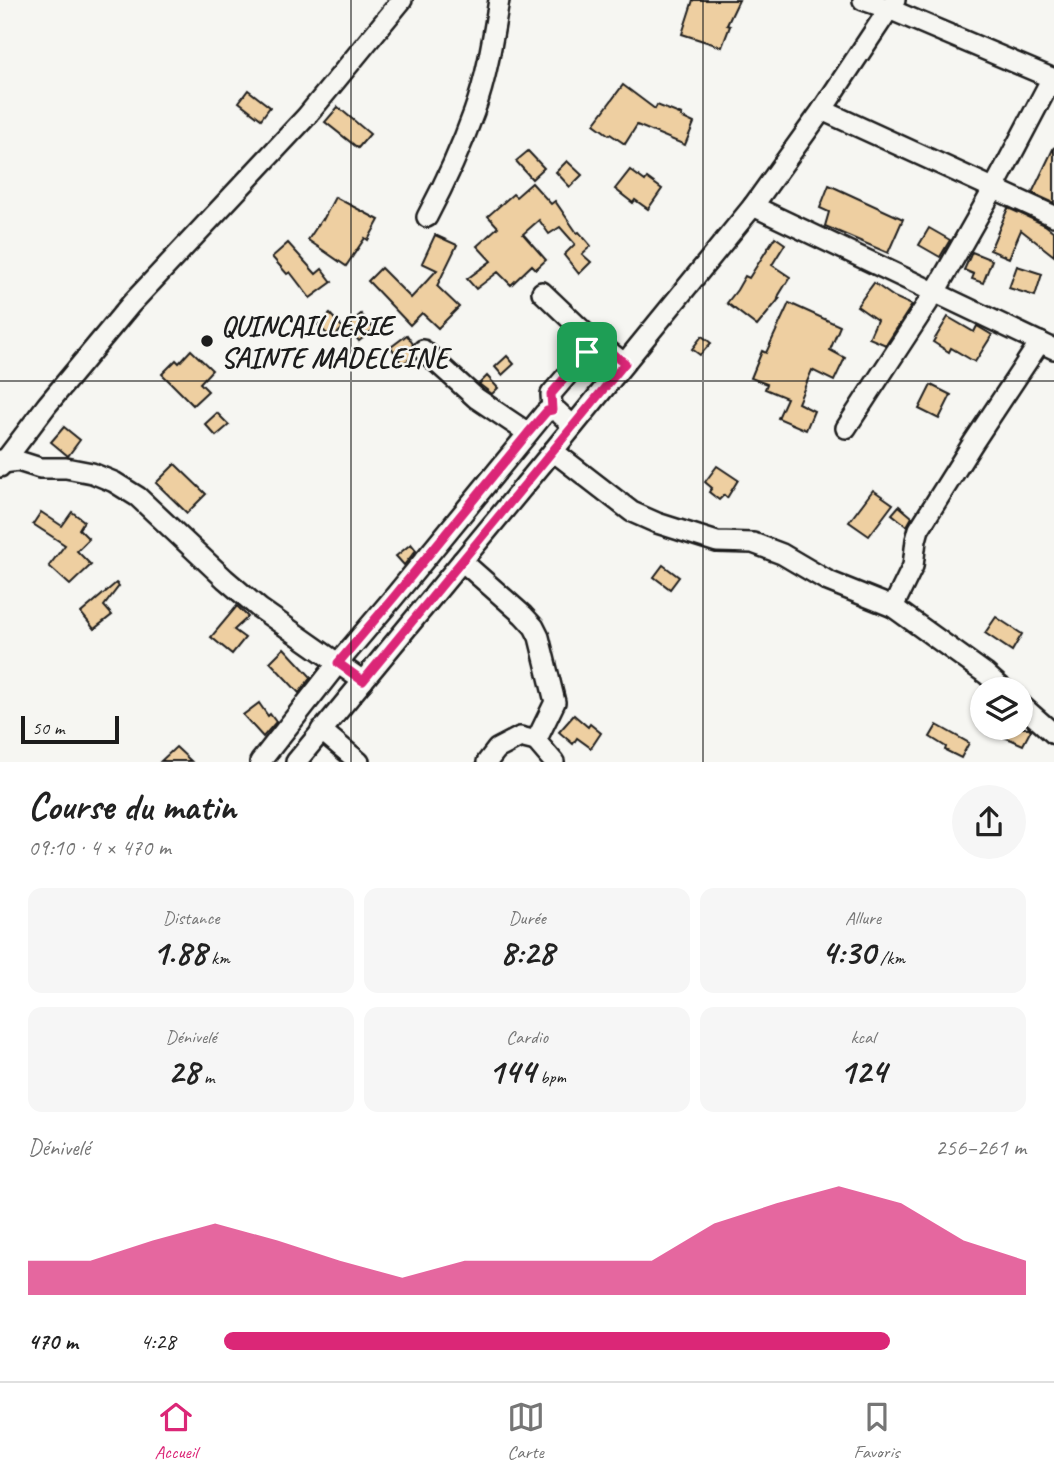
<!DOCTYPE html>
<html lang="fr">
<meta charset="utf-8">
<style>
body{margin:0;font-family:Caveat,sans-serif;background:#f6f6f6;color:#222;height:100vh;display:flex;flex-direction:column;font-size:26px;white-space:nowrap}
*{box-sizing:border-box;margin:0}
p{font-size:23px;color:#767676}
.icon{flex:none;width:38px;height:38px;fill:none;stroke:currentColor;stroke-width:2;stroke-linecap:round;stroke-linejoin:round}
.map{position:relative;height:762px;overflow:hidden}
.panel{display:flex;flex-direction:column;background:#fff;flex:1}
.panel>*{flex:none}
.buttons{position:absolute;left:970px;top:677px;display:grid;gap:14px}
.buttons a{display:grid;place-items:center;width:63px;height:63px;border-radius:50%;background:#fff;box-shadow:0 2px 5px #0004;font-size:35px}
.scale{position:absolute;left:21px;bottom:18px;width:98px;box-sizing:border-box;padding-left:7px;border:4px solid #1c1c1c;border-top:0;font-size:19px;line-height:24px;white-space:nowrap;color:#1c1c1c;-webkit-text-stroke:5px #f6f6f2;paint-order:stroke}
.pin{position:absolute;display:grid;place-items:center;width:60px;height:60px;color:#fff;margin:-30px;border-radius:14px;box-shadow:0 4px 10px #0006}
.round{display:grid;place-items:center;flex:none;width:74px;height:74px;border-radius:37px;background:#f6f6f6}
.headline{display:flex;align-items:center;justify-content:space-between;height:119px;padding:0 28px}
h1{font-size:38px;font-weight:800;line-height:52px}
.figures{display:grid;grid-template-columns:repeat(3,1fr);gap:10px;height:119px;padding:7px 28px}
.figures div{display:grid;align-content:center;border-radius:14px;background:#f6f6f6;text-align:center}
.figures b{font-size:35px;font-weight:800}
.figures small{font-size:19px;font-weight:400}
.figures p{font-size:19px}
.chart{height:196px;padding:14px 28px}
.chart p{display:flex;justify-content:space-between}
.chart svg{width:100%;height:126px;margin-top:7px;fill:#db2777;opacity:.7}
ul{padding:0 28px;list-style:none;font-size:23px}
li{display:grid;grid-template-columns:112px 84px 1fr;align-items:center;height:52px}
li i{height:18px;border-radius:9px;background:#db2777}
.tab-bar{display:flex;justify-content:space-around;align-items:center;height:98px;border-top:2px solid #e0e0e0;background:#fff;font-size:19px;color:#767676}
.tab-bar a{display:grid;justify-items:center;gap:4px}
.tab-bar .current{color:#db2777}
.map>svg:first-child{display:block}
</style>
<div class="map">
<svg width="1054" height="762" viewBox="0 0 1054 762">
<rect width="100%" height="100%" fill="#f6f6f2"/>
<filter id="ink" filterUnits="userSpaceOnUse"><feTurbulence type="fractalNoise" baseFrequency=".0143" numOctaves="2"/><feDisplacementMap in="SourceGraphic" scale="14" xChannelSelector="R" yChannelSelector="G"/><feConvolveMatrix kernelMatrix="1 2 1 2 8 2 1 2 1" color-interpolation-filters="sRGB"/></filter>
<g filter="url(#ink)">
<g fill="#eecfa1" stroke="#1c1c1c" stroke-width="2">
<polygon points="693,0 739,0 727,25 730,26 722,47 682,34"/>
<polygon points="623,85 655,109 657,105 682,115 681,117 694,123 685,145 637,125 625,144 610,134 609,135 594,124"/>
<polygon points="248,90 270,107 261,119 239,102"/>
<polygon points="338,107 370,134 358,148 325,122"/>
<polygon points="1054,147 1054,203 1032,193"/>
<polygon points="528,151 544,168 532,179 516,161"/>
<polygon points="567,161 582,175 570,187 556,172"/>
<polygon points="630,170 645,181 647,178 662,189 648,209 635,200 633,203 615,189"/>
<polygon points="532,183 551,204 555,201 577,233 579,232 591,246 582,254 591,262 579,274 564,255 575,244 560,227 549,234 539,220 523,234 546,260 536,269 532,265 511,285 498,272 476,289 467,279 491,261 477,246 498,227 488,216 513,194 516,197"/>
<polygon points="829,185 903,219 888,253 825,226 829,212 820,208"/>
<polygon points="335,197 379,220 368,240 365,238 346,266 308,240 322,219 323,220"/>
<polygon points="1008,208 1045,225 1054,232 1054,256 1021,230 1009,258 990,250"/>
<polygon points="929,228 950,240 940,257 919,245"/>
<polygon points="435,235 457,245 437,286 459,307 438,328 422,313 410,325 368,281 381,268 411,298 437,270 422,263"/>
<polygon points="775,237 785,244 772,265 790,277 779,295 778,299 779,299 757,326 727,303 737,290 745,276 749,278"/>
<polygon points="288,243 316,274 322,269 332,282 310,298 290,272 287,274 272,257"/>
<polygon points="972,252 992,260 983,283 972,279 974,274 964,270"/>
<polygon points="1017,266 1042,274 1035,296 1009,288"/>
<polygon points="874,283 894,297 912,305 886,345 869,338 877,320 857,306"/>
<polygon points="789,303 840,326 830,350 845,358 834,381 812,370 798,403 814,411 806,430 778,418 787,398 765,389 767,384 751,378 762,351 766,353"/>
<polygon points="330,314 343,328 332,339 318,325"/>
<polygon points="361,314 374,329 359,341 347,326"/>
<polygon points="948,317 974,332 977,326 992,335 975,362 951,348 949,352 933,342"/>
<polygon points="407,335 413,344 411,348 413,357 402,364 391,347"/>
<polygon points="702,336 711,343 700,355 692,349"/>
<polygon points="191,350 212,370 200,383 208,391 193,405 162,374 176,360 179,363"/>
<polygon points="507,356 514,364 502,375 495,367"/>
<polygon points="487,376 498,388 492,394 479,384"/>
<polygon points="931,385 951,395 939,419 919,409"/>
<polygon points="217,413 229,425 216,436 205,424"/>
<polygon points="64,427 80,440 68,456 51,442"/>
<polygon points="175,464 206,494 187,513 156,483"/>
<polygon points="717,466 738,480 727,498 724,495 719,500 709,492 712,488 705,482"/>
<polygon points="873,490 893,504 869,536 849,522"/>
<polygon points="899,506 912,517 907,526 892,514"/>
<polygon points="41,512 62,526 72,512 84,521 79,529 89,539 77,551 91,565 70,585 49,566 65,545 33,524"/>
<polygon points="411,544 416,550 404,565 396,556"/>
<polygon points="663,565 679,577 670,589 654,577"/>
<polygon points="116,583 119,586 104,606 112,615 94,629 81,613"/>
<polygon points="237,606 248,617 234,630 245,638 232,654 211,637"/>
<polygon points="996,617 1022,634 1012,651 985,633"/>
<polygon points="284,648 311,677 299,693 270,662"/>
<polygon points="259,703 268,716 270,714 276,722 263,737 243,715"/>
<polygon points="574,715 588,727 590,724 601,733 591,748 577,738 573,744 559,732"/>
<polygon points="937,725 969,743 961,758 945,750 946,747 930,737"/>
<polygon points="984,728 1029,728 1031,730 1023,745 1012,740 983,730"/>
<polygon points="176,747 191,761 161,761"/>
</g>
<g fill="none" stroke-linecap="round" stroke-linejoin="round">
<defs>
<g id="minor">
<polyline points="863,0 889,9 1054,79"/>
<polyline points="822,110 1054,216"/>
<polyline points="753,206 1054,349"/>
<path d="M427,217C445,183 461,148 474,112C487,77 493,37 499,0"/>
<polyline points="542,292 585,333 587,352 551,394 552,410"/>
<polyline points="585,333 624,363"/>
<polyline points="423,350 476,398 528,433"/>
<polyline points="846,428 935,292 994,188 1052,78"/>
<polyline points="553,451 632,512 657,523 717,542 753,543 782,554 828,581 893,607 986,674 1004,690"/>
<polyline points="0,460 3,463 18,461 40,468 66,468 92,473 114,482 138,497 225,579 259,608 363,681"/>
<polyline points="0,467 47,405 131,304 306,117 402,0"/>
<polyline points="462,561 523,615 534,627 539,637 555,702 536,741 554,762"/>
<polyline points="893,607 913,566 916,540 919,529 973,443 1040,342"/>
<polyline points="1020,704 1054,734"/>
<polyline points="321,730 359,762"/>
<polyline points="260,762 338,663 394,597 544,414 547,411 557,411 573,426"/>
<polyline points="296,762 553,451 753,206 822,110 895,0"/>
<polyline points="487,762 497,749 520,737 536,741"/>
</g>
</defs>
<use href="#minor" stroke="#1c1c1c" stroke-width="24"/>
<use href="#minor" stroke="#f6f6f2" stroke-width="19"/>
</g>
</g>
<g fill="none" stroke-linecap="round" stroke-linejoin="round" filter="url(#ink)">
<defs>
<polygon id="route" points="585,333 625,363 363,681 338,663 394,597 528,433 547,411 552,410 551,394 587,352"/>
</defs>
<use href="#route" stroke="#fff" stroke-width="14"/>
<use href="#route" stroke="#db2777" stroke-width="9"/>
</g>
<path fill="none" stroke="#1c1c1c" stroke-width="2" stroke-opacity="0.55" d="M351,0V762M703,0V762M0,381H1054"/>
<circle fill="#1c1c1c" stroke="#f6f6f2" stroke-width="2.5" cx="207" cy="341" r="7"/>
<g text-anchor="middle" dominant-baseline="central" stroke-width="5" stroke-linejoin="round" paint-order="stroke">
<g font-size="28" font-weight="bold" fill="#1c1c1c" stroke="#f6f6f2" text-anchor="start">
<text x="221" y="325">QUINCAILLERIE<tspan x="221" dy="32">SAINTE MADELEINE</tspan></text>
</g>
</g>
</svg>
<div class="buttons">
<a><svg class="icon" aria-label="layers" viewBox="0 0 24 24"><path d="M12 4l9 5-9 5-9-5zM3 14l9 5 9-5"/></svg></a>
</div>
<div class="scale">50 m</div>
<div class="pin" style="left:587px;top:352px;background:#1e9e55"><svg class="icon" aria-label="arrive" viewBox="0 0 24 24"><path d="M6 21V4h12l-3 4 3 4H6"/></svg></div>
</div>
<section class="panel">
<div class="headline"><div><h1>Course du matin</h1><p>09:10 · 4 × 470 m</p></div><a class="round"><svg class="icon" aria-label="share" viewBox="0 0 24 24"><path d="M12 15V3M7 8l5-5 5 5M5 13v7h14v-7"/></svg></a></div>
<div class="figures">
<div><p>Distance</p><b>1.88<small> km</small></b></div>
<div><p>Durée</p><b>8:28</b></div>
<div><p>Allure</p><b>4:30<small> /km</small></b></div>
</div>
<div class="figures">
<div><p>Dénivelé</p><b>28<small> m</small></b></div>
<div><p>Cardio</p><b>144<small> bpm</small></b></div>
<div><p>kcal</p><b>124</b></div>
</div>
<div class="chart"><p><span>Dénivelé</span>256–261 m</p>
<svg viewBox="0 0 160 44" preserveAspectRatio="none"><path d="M0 44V32L10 32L20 25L30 19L40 25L50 32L60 38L70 32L80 32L90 32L100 32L110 19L120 12L130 6L140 12L150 25L160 32V44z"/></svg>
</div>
<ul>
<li><b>470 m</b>4:28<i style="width:83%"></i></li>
</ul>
</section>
<nav class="tab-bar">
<a class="current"><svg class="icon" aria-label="home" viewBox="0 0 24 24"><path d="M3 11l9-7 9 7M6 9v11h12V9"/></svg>Accueil</a>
<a><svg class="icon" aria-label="map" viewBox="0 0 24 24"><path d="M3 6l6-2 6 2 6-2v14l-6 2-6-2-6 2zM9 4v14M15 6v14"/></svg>Carte</a>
<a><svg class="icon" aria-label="saved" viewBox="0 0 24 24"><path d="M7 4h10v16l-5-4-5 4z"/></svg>Favoris</a>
</nav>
